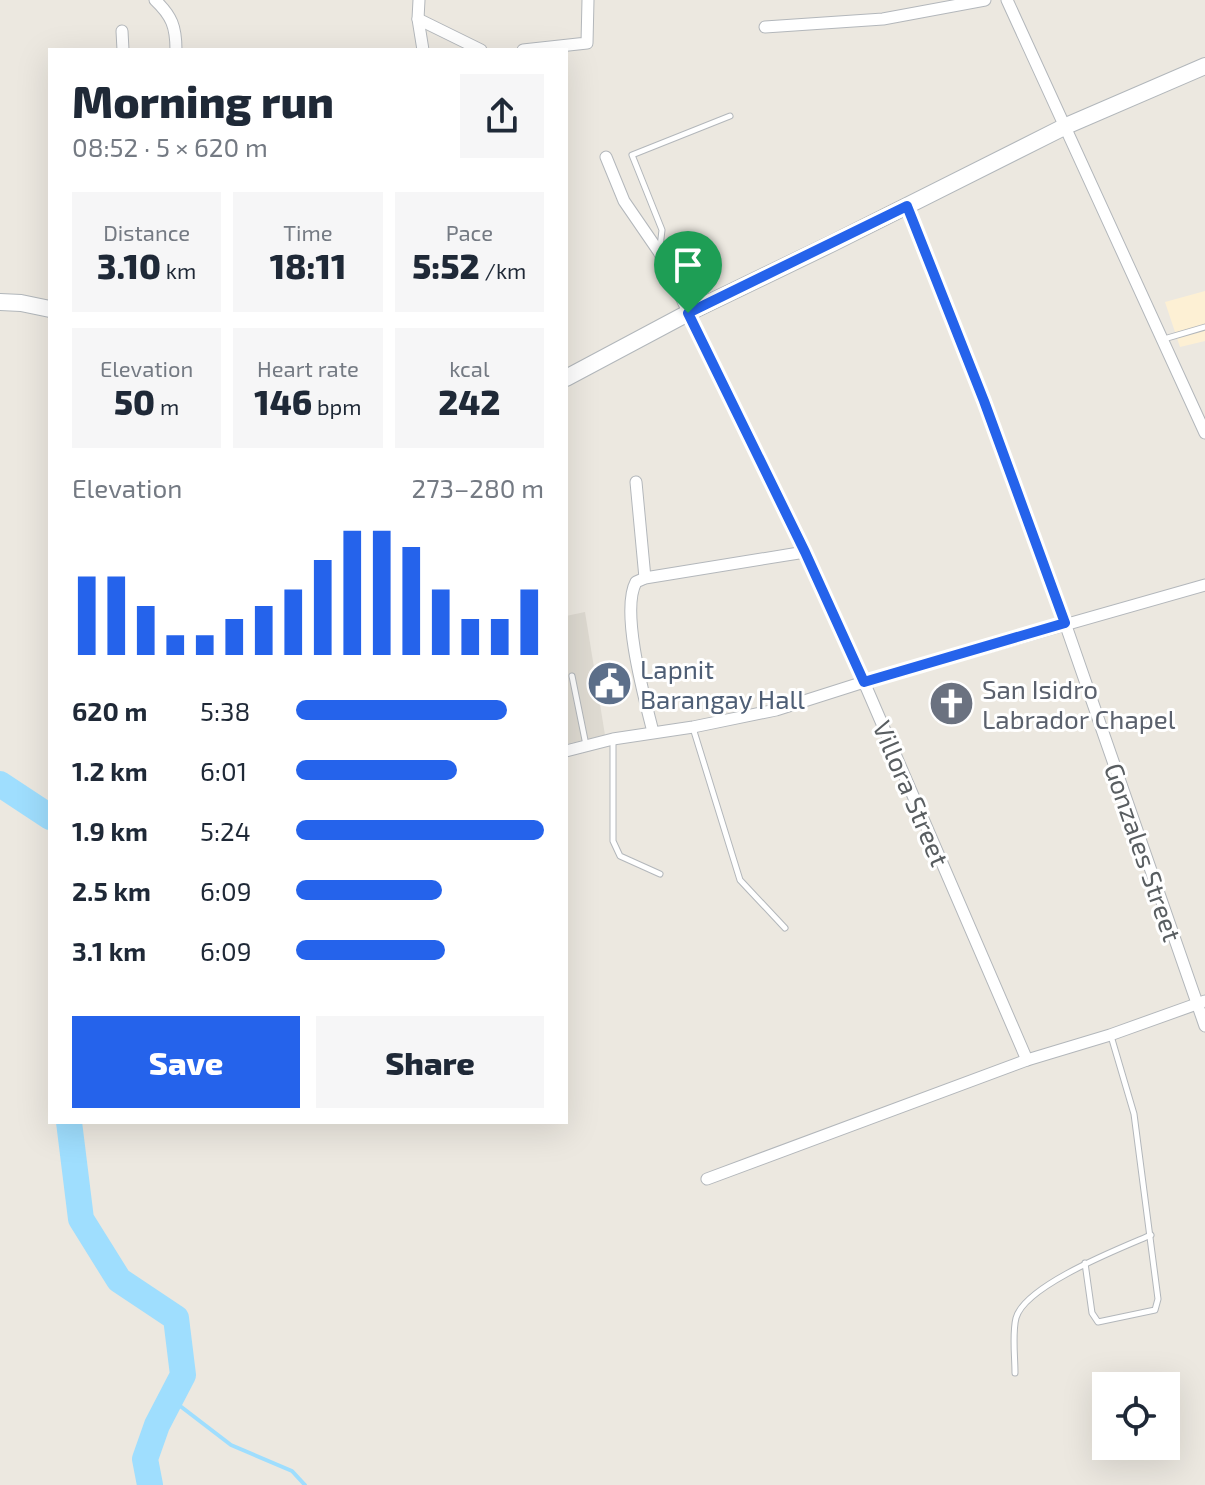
<!DOCTYPE html>
<meta charset="utf-8">
<style>
body{margin:0;font-family:"Exo 2",sans-serif;background:#f6f6f7;color:#1f2937;height:100vh;display:flex;flex-direction:column;font-size:30px;white-space:nowrap}
*{box-sizing:border-box;margin:0}
p{font-size:26px;color:#747a83}
.icon{flex:none;width:44px;height:44px;fill:none;stroke:currentColor;stroke-width:2;stroke-linecap:round;stroke-linejoin:round}
.map{position:relative;flex:1;overflow:hidden}
.side{position:absolute;left:48px;top:48px;width:520px;height:1076px;display:flex;flex-direction:column;background:#fff;border-radius:0px;box-shadow:0 8px 32px #0002}
.side>*{flex:none}
.controls{position:absolute;left:1092px;top:1372px;display:grid;gap:16px}
.controls a{display:grid;place-items:center;width:88px;height:88px;border-radius:0px;background:#fff;box-shadow:0 8px 32px #0002;font-size:40px}
.pin{position:absolute;display:grid;place-items:center;width:68px;height:68px;color:#fff;margin:-82px -34px;border-radius:50% 50% 50% 0;rotate:-45deg;box-shadow:0 0 8px #0007}
.pin .icon{rotate:45deg}
.round{display:grid;place-items:center;flex:none;width:84px;height:84px;border-radius:0px;background:#f6f6f7}
.summary{display:flex;align-items:center;justify-content:space-between;height:136px;padding:0 24px}
h1{font-size:44px;font-weight:800;line-height:60px}
.stats{display:grid;grid-template-columns:repeat(3,1fr);gap:12px;height:136px;padding:8px 24px}
.stats div{display:grid;align-content:center;border-radius:0px;background:#f6f6f7;text-align:center}
.stats b{font-size:34px;font-weight:800}
.stats small{font-size:22px;font-weight:400}
.stats p{font-size:22px}
.chart{height:224px;padding:16px 24px}
.chart p{display:flex;justify-content:space-between}
.chart svg{width:100%;height:144px;margin-top:8px;stroke:#2563eb;stroke-width:6}
.action{display:flex;gap:16px;margin-top:auto;padding:16px 24px}
.action a{flex:1;height:92px;border-radius:0px;background:#2563eb;color:#fff;font-size:32px;font-weight:800;line-height:92px;text-align:center}
.action a+a{background:#f6f6f7;color:#1f2937}
ul{padding:0 24px;list-style:none;font-size:26px}
li{display:grid;grid-template-columns:128px 96px 1fr;align-items:center;height:60px}
li i{height:20px;border-radius:10px;background:#2563eb}
.map>svg:first-child{display:block}
</style>
<div class="map">
<svg width="1205" height="1485" viewBox="0 0 1205 1485">
<rect width="100%" height="100%" fill="#ece8e0"/>
<polygon fill="#fdf0d4" points="1205,291 1205,341 1180,347 1165,302"/>
<polygon fill="#dedad1" points="585,612 605,735 566,744 566,616"/>
<g fill="none" stroke-linecap="round" stroke-linejoin="round">
<polyline stroke="#9fdefe" stroke-width="4" points="171,1399 231,1445 292,1471 305,1485"/>
<g stroke="#9fdefe" stroke-width="26">
<polyline points="0,784 50,817"/>
<polyline points="69,1122 81,1219 119,1280 176,1318 183,1375 157,1425 145,1459 150,1485"/>
</g>
<defs>
<g id="lane">
<polyline points="660,247 662,230 632,155 730,116"/>
<polyline points="1164,339 1205,327"/>
<polyline points="572,676 586,745"/>
<polyline points="693,728 740,880 785,928"/>
<polyline points="613,740 613,841 620,856 660,874"/>
<polyline points="1085,1263 1092,1313 1098,1322 1155,1310 1158,1299 1134,1114 1111,1036"/>
<path d="M1015,1373C1015,1356 1012,1334 1016,1318C1025,1285 1121,1248 1151,1235"/>
</g>
<g id="street">
<path d="M155,0C172,16 176,27 176,50"/>
<polyline points="419,0 418,19 423,50"/>
<polyline points="1007,0 1205,433"/>
<polyline points="418,19 481,50"/>
<polyline points="765,27 883,19 985,0"/>
<polyline points="122,31 123,50"/>
<polyline points="523,50 587,43 588,0"/>
<polyline points="606,157 624,201 659,252 805,552 864,682 1027,1060"/>
<polyline points="907,206 984,401 1065,623 1205,1026"/>
<polyline points="636,482 645,578"/>
<path d="M653,732C645,700 620,611 636,582L645,578L805,552"/>
<polyline points="566,751 613,739 693,727 776,710 864,682 1205,585"/>
<polyline points="707,1179 1027,1060 1110,1035 1205,1001"/>
</g>
<g id="secondary">
<polyline points="0,302 21,303 50,309"/>
<polyline points="566,378 688,313 833,243 1066,126 1205,66"/>
</g>
</defs>
<use href="#lane" stroke="#b3b7bb" stroke-width="7"/>
<use href="#street" stroke="#b3b7bb" stroke-width="13"/>
<use href="#secondary" stroke="#b2b7bb" stroke-width="18"/>
<use href="#lane" stroke="#fff" stroke-width="5"/>
<use href="#street" stroke="#fff" stroke-width="11"/>
<use href="#secondary" stroke="#fff" stroke-width="16"/>
</g>
<g fill="none" stroke-linecap="round" stroke-linejoin="round">
<defs>
<polygon id="route" points="907,206 984,401 1065,623 864,682 805,552 688,313"/>
</defs>
<use href="#route" stroke="#fff" stroke-width="16"/>
<use href="#route" stroke="#2563eb" stroke-width="10"/>
</g>
<defs>
<symbol id="civic-disc" viewBox="-11 -11 22 22"><circle r="9.5" fill="#5c6f8a" stroke="#fff"/><path d="M-.6-6.5H3V-4.5H.6V-3L4-1V1h2V6H-6V1h2V-1L-.6-3ZM-1.2 2.5V6h2.4V2.5Z" fill="#fff"/></symbol>
<symbol id="church-disc" viewBox="-11 -11 22 22"><circle r="9.5" fill="#6b7280" stroke="#fff"/><path d="M-1.2-6h2.4v3.5h3.3v2.4h-3.3V6h-2.4V-.1h-3.3v-2.4h3.3Z" fill="#fff"/></symbol>
</defs>
<g fill-rule="evenodd">
<use href="#civic-disc" x="584" y="658" width="51" height="51"/>
<use href="#church-disc" x="926" y="678" width="51" height="51"/>
</g>
<g text-anchor="middle" dominant-baseline="central" stroke-width="6" stroke-linejoin="round" paint-order="stroke">
<g font-size="26" fill="#4e5e75" stroke="#fff" text-anchor="start">
<text x="640" y="668">Lapnit<tspan x="640" dy="30">Barangay Hall</tspan></text>
</g>
<g font-size="26" fill="#5b616d" stroke="#fff" text-anchor="start">
<text x="982" y="688">San Isidro<tspan x="982" dy="30">Labrador Chapel</tspan></text>
</g>
<g font-size="26" fill="#595e61" stroke="#fff">
<text transform="translate(912 793) rotate(67)">Villora Street</text>
<text transform="translate(1144 852) rotate(71)">Gonzales Street</text>
</g>
</g>
</svg>
<div class="controls">
<a><svg class="icon" aria-label="locate" viewBox="0 0 24 24"><circle cx="12" cy="12" r="6"/><path d="M12 2v4M12 18v4M2 12h4M18 12h4"/></svg></a>
</div>
<div class="pin" style="left:688px;top:313px;background:#1e9e55"><svg class="icon" aria-label="arrive" viewBox="0 0 24 24"><path d="M6 21V4h12l-3 4 3 4H6"/></svg></div>
<section class="side">
<div class="summary"><div><h1>Morning run</h1><p>08:52 · 5 × 620 m</p></div><a class="round"><svg class="icon" aria-label="share" viewBox="0 0 24 24"><path d="M12 15V3M7 8l5-5 5 5M5 13v7h14v-7"/></svg></a></div>
<div class="stats">
<div><p>Distance</p><b>3.10<small> km</small></b></div>
<div><p>Time</p><b>18:11</b></div>
<div><p>Pace</p><b>5:52<small> /km</small></b></div>
</div>
<div class="stats">
<div><p>Elevation</p><b>50<small> m</small></b></div>
<div><p>Heart rate</p><b>146<small> bpm</small></b></div>
<div><p>kcal</p><b>242</b></div>
</div>
<div class="chart"><p><span>Elevation</span>273–280 m</p>
<svg viewBox="0 0 160 44" preserveAspectRatio="none"><path d="M5 44V20M15 44V20M25 44V29M35 44V38M45 44V38M55 44V33M65 44V29M75 44V24M85 44V15M95 44V6M105 44V6M115 44V11M125 44V24M135 44V33M145 44V33M155 44V24"/></svg>
</div>
<ul>
<li><b>620 m</b>5:38<i style="width:85%"></i></li>
<li><b>1.2 km</b>6:01<i style="width:65%"></i></li>
<li><b>1.9 km</b>5:24<i style="width:100%"></i></li>
<li><b>2.5 km</b>6:09<i style="width:59%"></i></li>
<li><b>3.1 km</b>6:09<i style="width:60%"></i></li>
</ul>
<div class="action"><a>Save</a><a>Share</a></div>
</section>
</div>
